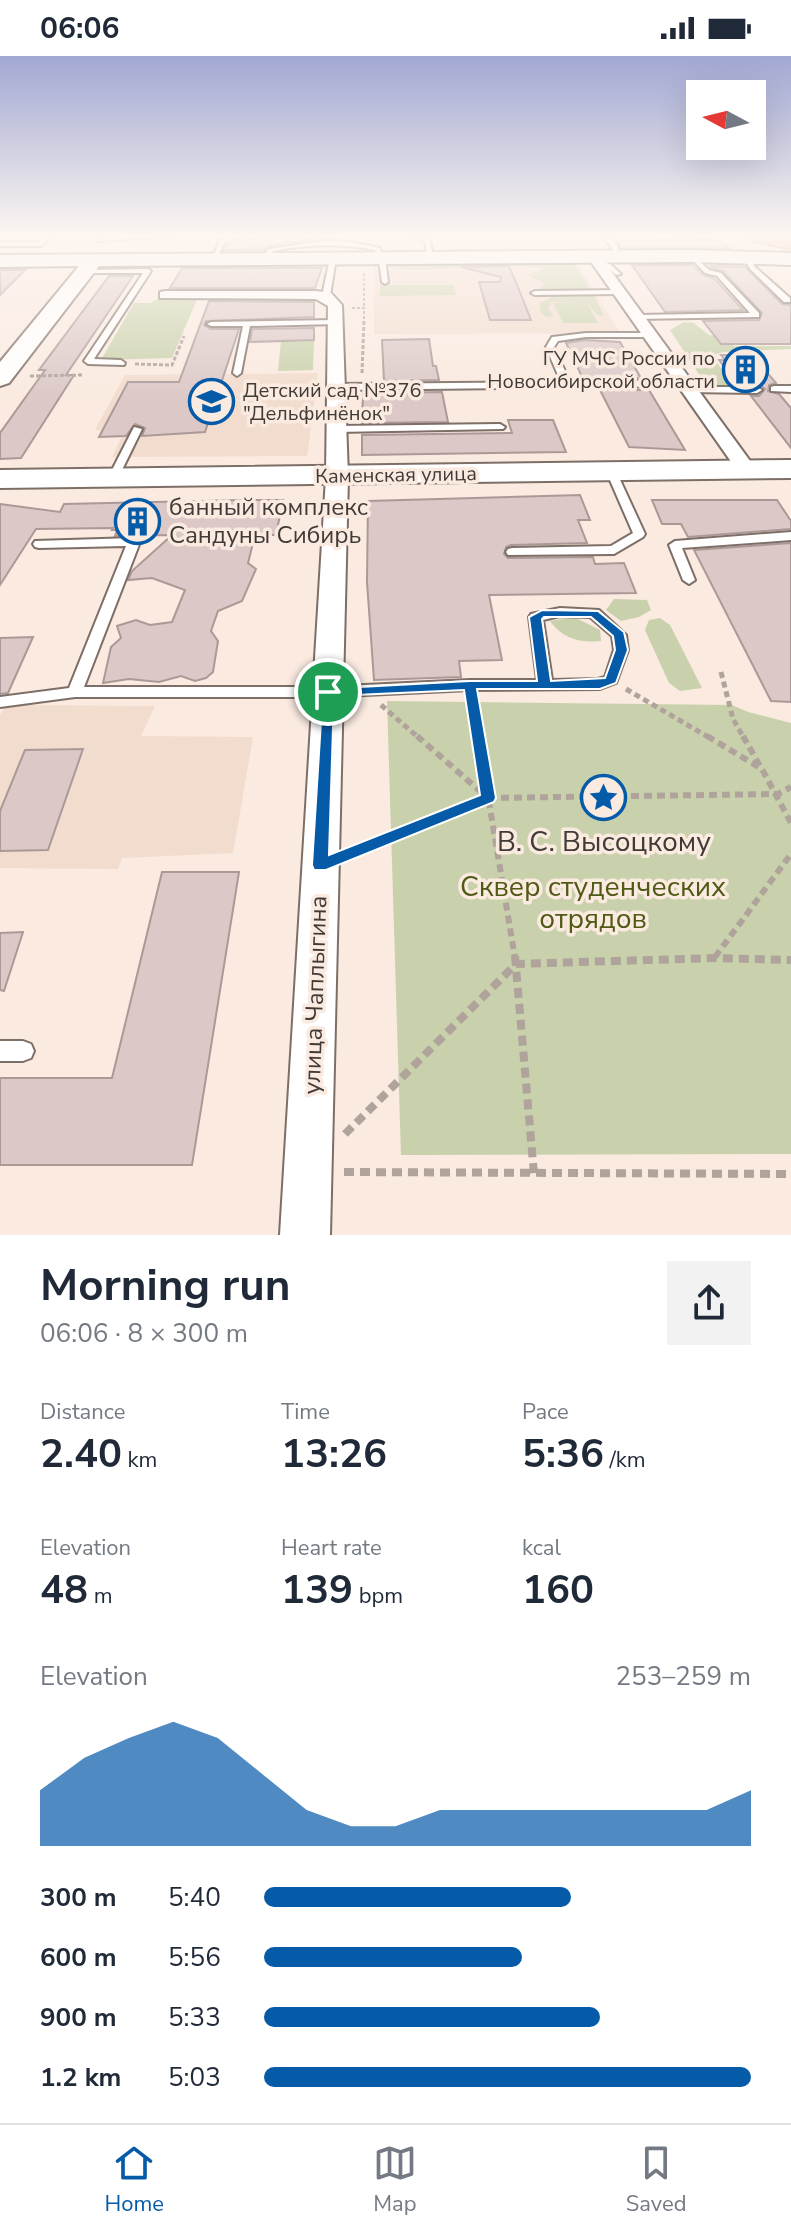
<!DOCTYPE html>
<meta charset="utf-8">
<style>
body{margin:0;font-family:"Nunito Sans",sans-serif;background:#f2f2f3;color:#1f2937;height:100vh;display:flex;flex-direction:column;font-size:30px;white-space:nowrap}
*{box-sizing:border-box;margin:0}
p{font-size:26px;color:#747a83}
.icon{flex:none;width:44px;height:44px;fill:none;stroke:currentColor;stroke-width:2;stroke-linecap:round;stroke-linejoin:round}
.map{position:relative;height:1179px;overflow:hidden}
.details{display:flex;flex-direction:column;background:#fff;flex:1}
.details>*{flex:none}
.needle{width:52px;rotate:277deg}
.controls{position:absolute;left:686px;top:24px;display:grid;gap:16px}
.controls a{display:grid;place-items:center;width:80px;height:80px;border-radius:0px;background:#fff;box-shadow:0 8px 32px #0002;font-size:40px}
.pin{position:absolute;display:grid;place-items:center;width:68px;height:68px;color:#fff;margin:-34px;border:4px solid #fff;border-radius:50%;box-shadow:0 2px 8px #0007}
.round{display:grid;place-items:center;flex:none;width:84px;height:84px;border-radius:0px;background:#f2f2f3}
.headline{display:flex;align-items:center;justify-content:space-between;height:136px;padding:0 40px}
h1{font-size:44px;font-weight:700;line-height:60px}
.figures{display:grid;grid-template-columns:repeat(3,1fr);gap:12px;height:136px;padding:8px 40px}
.figures div{display:grid;align-content:center}
.figures b{font-size:40px;font-weight:700}
.figures small{font-size:22px;font-weight:400}
.figures p{font-size:22px}
.chart{height:224px;padding:16px 40px}
.chart p{display:flex;justify-content:space-between}
.chart svg{width:100%;height:144px;margin-top:8px;fill:#065ba9;opacity:.7}
ul{padding:0 40px;list-style:none;font-size:26px}
li{display:grid;grid-template-columns:128px 96px 1fr;align-items:center;height:60px}
li i{height:20px;border-radius:10px;background:#065ba9}
.status{display:flex;justify-content:space-between;align-items:center;height:56px;padding:0 40px;background:#fff;direction:ltr}
.status svg{height:22px;fill:currentColor}
.tabs{display:flex;justify-content:space-around;align-items:center;height:112px;border-top:2px solid #e0e1e3;background:#fff;font-size:22px;color:#747a83}
.tabs a{display:grid;justify-items:center;gap:4px}
.tabs .selected{color:#065ba9}
.map>svg:first-child{display:block}
</style>
<div class="status"><b>06:06</b><svg viewBox="0 0 49 12"><path d="M0 12V9h3v3zM5 12V6h3v6zM10 12V3h3v9zM15 12V0h3v12zM26 1h20v11H26zM47 4h2v5h-2z"/></svg></div>
<div class="map">
<svg width="791" height="1179" viewBox="0 0 791 1179">
<rect width="100%" height="100%" fill="#faeae0"/>
<g fill="#f2dcce">
<polygon points="576,205 620,277 374,278 374,206"/>
<polygon points="318,317 307,400 112,401 125,374 95,374 125,319"/>
<polygon points="6,649 155,650 141,680 253,681 233,797 122,802 118,813 0,812 0,659"/>
</g>
<g fill="#c8d1ab">
<polygon points="574,206 590,234 542,234 540,232 545,228 527,219 542,213 523,210 411,214 390,212 389,207"/>
<polygon points="380,229 454,229 456,239 380,240"/>
<polygon points="558,238 594,239 604,260 597,259 587,247 598,267 563,267 553,247 585,246 552,246 548,252 553,260 546,261 540,255 540,247"/>
<polygon points="198,241 172,302 101,304 134,247 150,247 160,242"/>
<polygon points="684,266 694,267 709,279 723,281 734,290 791,290 791,293 724,296 712,299 733,330 708,332 670,274"/>
<polygon points="314,284 313,314 278,315 281,285"/>
<polygon points="614,543 647,544 651,554 639,561 621,565 606,554"/>
<path d="M574,561L600,574L601,585C580,587 563,583 550,565Z"/>
<polygon points="660,562 670,569 702,632 680,635 669,627 645,574 649,564"/>
<polygon points="387,645 732,649 748,656 791,667 791,1098 401,1099"/>
</g>
<g fill="#dbc8c7" stroke="#ab9998" stroke-width="2">
<polygon points="265,180 333,180 268,190 264,194 224,194 227,189"/>
<polygon points="673,180 720,185 729,192 621,192 617,185 678,184"/>
<polygon points="632,209 693,209 703,219 715,223 743,254 665,256"/>
<polygon points="509,210 515,224 531,264 490,264 479,226 500,226 501,221 461,211"/>
<polygon points="709,210 745,211 782,248 791,249 791,288 721,288 703,265 759,264 762,257 723,215"/>
<polygon points="182,212 322,212 315,232 170,232"/>
<polygon points="0,214 25,214 0,239"/>
<polygon points="109,220 133,220 66,319 74,319 21,402 0,403 0,377 45,314 39,314"/>
<polygon points="209,245 314,246 314,261 206,265 204,269 211,273 239,273 205,376 142,380 145,372 135,368 126,380 99,381 128,326 179,326"/>
<polygon points="314,272 314,284 250,286 252,273"/>
<polygon points="429,283 433,310 436,310 439,324 384,325 382,284"/>
<polygon points="584,284 620,286 641,322 583,323 566,287"/>
<polygon points="721,299 752,299 776,327 769,329 768,335 779,338 791,352 791,392 751,340 759,340 765,333 759,328 735,325 719,304 725,304"/>
<polygon points="600,334 649,334 685,394 629,391"/>
<polygon points="442,336 448,366 362,367 363,337"/>
<polygon points="508,364 553,364 566,396 362,399 362,379 512,377"/>
<polygon points="580,439 590,464 578,464 587,487 511,489 506,491 504,498 508,502 593,501 595,508 624,507 636,537 489,539 502,604 459,605 461,621 374,624 367,526 368,445"/>
<polygon points="243,444 283,444 276,479 255,479 248,507 256,513 242,545 218,555 211,575 218,585 213,616 206,622 195,625 181,620 159,626 129,623 103,627 111,591 121,582 117,570 136,564 150,569 172,566 185,534 152,522 128,524 132,515 172,479 115,480 117,474 112,474 113,472 36,473 0,529 0,448 60,456 64,448"/>
<polygon points="652,444 777,444 791,465 791,473 688,481 681,468 662,468"/>
<polygon points="791,487 791,646 771,645 694,494"/>
<polygon points="33,581 8,637 0,638 0,582"/>
<polygon points="83,693 48,794 0,795 0,755 25,694"/>
<polygon points="162,816 239,816 192,1109 0,1109 0,1022 112,1022"/>
<polygon points="23,876 4,935 0,934 0,877"/>
</g>
<g fill="none" stroke-linecap="round" stroke-linejoin="round">
<defs>
<g id="lane">
<polygon points="44,180 51,180 41,190 0,190 0,186 39,186"/>
<polygon points="117,180 173,180 99,185 96,183"/>
<polygon points="232,180 243,180 225,186 216,204 212,204 220,184"/>
<polygon points="410,180 430,183 433,203 428,202 425,185"/>
<polygon points="601,180 608,180 617,189 620,201 616,201 611,190"/>
<path d="M324,185L351,186L380,192L382,200L385,202L388,226L385,228L382,226L379,204L376,202L375,194C341,187 307,188 273,195L269,204L264,203L268,193Z"/>
<polygon points="692,198 709,214 721,217 759,257 759,261 634,263 633,261 637,259 750,257 717,220 705,217 689,200"/>
<polygon points="743,199 747,199 755,211 790,242 790,246 784,246 750,213"/>
<polygon points="333,200 336,202 330,240 326,242 322,240 330,202"/>
<polygon points="597,204 610,208 621,218 616,219 606,210 595,207"/>
<polygon points="83,214 148,213 151,215 94,303 121,304 125,307 124,309 88,308 84,305 143,217 85,217"/>
<polygon points="622,234 619,238 535,239 531,237 535,235"/>
<polygon points="335,264 339,266 338,268 250,270 241,317 237,320 233,317 243,270 211,270 207,268 211,266"/>
<polygon points="586,277 650,277 654,279 650,281 586,281 558,285 554,291 570,326 685,324 689,327 685,330 336,334 331,331 336,328 561,326 546,291 552,281"/>
<polygon points="774,330 791,330 791,336 771,335 771,331"/>
<polygon points="691,331 757,331 762,334 757,337 688,336 686,334"/>
<polygon points="500,368 505,371 503,373 336,376 331,373 336,370"/>
<polygon points="134,371 142,373 118,422 113,425 109,424 108,422"/>
<polygon points="611,412 616,415 645,478 643,481 614,498 508,499 506,496 508,493 512,492 611,490 633,477 606,415"/>
<polygon points="791,476 791,484 682,492 695,524 689,528 683,524 669,489 675,485"/>
<path d="M134,482L140,486L84,631H323L470,624H537L529,561L531,558L560,552L599,554L626,579L628,594L616,627L600,633L470,634L323,641H75L0,651V641L69,632L126,490L39,492L35,491L33,488L35,485ZM560,560L590,561L612,580L614,594L605,621L598,623L552,624L543,564Z"/>
<polygon points="0,985 23,985 31,988 34,995 31,1002 23,1005 0,1005"/>
</g>
<g id="street">
<polygon points="588,197 598,197 753,409 757,413 753,417 739,417 587,200"/>
<polygon points="165,235 316,235 331,237 342,249 348,421 330,1179 280,1179 326,421 328,250 316,243 160,242 160,236"/>
</g>
<g id="secondary">
<polygon points="692,194 791,197 791,209 692,206 99,210 9,327 0,330 0,306 79,210 0,211 0,199"/>
<polygon points="791,404 791,422 0,432 0,414"/>
</g>
<polygon id="highway" points="747,180 791,181 791,193 749,184"/>
</defs>
<use href="#lane" stroke="#7d6f67" stroke-width="4"/>
<use href="#street" stroke="#7d6f67" stroke-width="4"/>
<use href="#secondary" stroke="#7d6f67" stroke-width="4"/>
<use href="#highway" stroke="#a58c57" stroke-width="4"/>
<g stroke="#afa39b" stroke-width="2" stroke-dasharray="3 2" stroke-linecap="butt">
<polyline points="364,217 364,252"/>
<polyline points="352,252 364,252 364,266"/>
</g>
<g stroke="#afa39b" stroke-width="3" stroke-dasharray="4 2" stroke-linecap="butt">
<polyline points="135,308 172,309 184,280"/>
<polyline points="362,317 364,264"/>
<polyline points="30,320 84,319"/>
</g>
<g stroke="#afa39b" stroke-width="5" stroke-dasharray="6 4" stroke-linecap="butt">
<polyline points="721,616 733,663 744,682"/>
<polyline points="626,633 710,682"/>
<polyline points="472,643 479,682"/>
<polyline points="381,649 419,682"/>
</g>
<g stroke="#afa39b" stroke-width="6" stroke-dasharray="8 5" stroke-linecap="butt">
<polyline points="478,680 515,902"/>
<polyline points="707,680 762,713 791,767"/>
<polyline points="743,680 761,712"/>
<polyline points="488,742 778,738 791,731"/>
<polyline points="351,797 488,742 417,680"/>
<polyline points="715,901 791,798"/>
</g>
<g stroke="#afa39b" stroke-width="8" stroke-dasharray="10 6" stroke-linecap="butt">
<polyline points="515,900 534,1118"/>
<polyline points="345,1078 516,908 715,902 791,904"/>
<polyline points="344,1116 791,1118"/>
</g>
<use href="#lane" fill="#fff" fill-rule="evenodd"/>
<use href="#street" fill="#fff" fill-rule="evenodd"/>
<use href="#secondary" fill="#fff" fill-rule="evenodd"/>
<use href="#highway" fill="#dbb868" fill-rule="evenodd"/>
</g>
<linearGradient id="sky" x2="0" y2="1"><stop stop-color="#a1a8d3"/><stop offset="0.52" stop-color="#fdf6f1"/><stop offset="1" stop-color="#fdf6f1" stop-opacity="0"/></linearGradient>
<rect width="791" height="345" fill="url(#sky)"/>
<path fill="#065ba9" stroke="#fff" stroke-width="2" fill-rule="evenodd" d="M542,554L598,555L624,576L628,594L616,627L600,633H477L496,742L494,746L326,814H314L312,809L323,633L470,625H537L529,561ZM544,561H591L613,580L615,594L605,622L551,625L542,563ZM464,634L480,739L329,799L334,640Z"/>
<defs>
<symbol id="building-ring" viewBox="-11 -11 22 22"><circle r="9.5" fill="#faeae0" stroke="#065ba9" stroke-width="1.5"/><path d="M-4-6H4V6H1V3H-1V6H-4ZM-2.5-4.3h1.7v1.8h-1.7ZM.8-4.3h1.7v1.8H.8ZM-2.5-1h1.7V.8h-1.7ZM.8-1h1.7V.8H.8Z" fill="#065ba9"/></symbol>
<symbol id="school-ring" viewBox="-11 -11 22 22"><circle r="9.5" fill="#faeae0" stroke="#065ba9" stroke-width="1.5"/><path d="M0-5L7-2L0 1L-7-2ZM-4 1L0 2.5L4 1V4Q0 6-4 4Z" fill="#065ba9"/></symbol>
<symbol id="sight-ring" viewBox="-11 -11 22 22"><circle r="9.5" fill="#faeae0" stroke="#065ba9" stroke-width="1.5"/><path d="M0-6L1.8-2.2L6-1.7L2.9 1.2L3.7 5.4L0 3.3L-3.7 5.4L-2.9 1.2L-6-1.7L-1.8-2.2Z" fill="#065ba9"/></symbol>
</defs>
<g fill-rule="evenodd">
<use href="#building-ring" x="720" y="288" width="51" height="51"/>
<use href="#school-ring" x="186" y="320" width="51" height="51"/>
<use href="#building-ring" x="112" y="440" width="51" height="51"/>
<use href="#sight-ring" x="578" y="716" width="51" height="51"/>
</g>
<g text-anchor="middle" dominant-baseline="central" stroke-width="7" stroke-linejoin="round" paint-order="stroke">
<g font-size="20" fill="#413b38" stroke="#faeae0" text-anchor="end">
<text x="715" y="302">ГУ МЧС России по<tspan x="715" dy="23">Новосибирской области</tspan></text>
<text x="243" y="334" text-anchor="start">Детский сад №376<tspan x="243" dy="23">"Дельфинёнок"</tspan></text>
</g>
<g font-size="20" fill="#413b38" stroke="#faeae0">
<text transform="translate(396 419) rotate(-1)">Каменская улица</text>
</g>
<g font-size="24" fill="#413b38" stroke="#faeae0" text-anchor="start">
<text x="169" y="451">банный комплекс<tspan x="169" dy="28">Сандуны Сибирь</tspan></text>
</g>
<g font-size="24" fill="#413b38" stroke="#faeae0">
<text transform="translate(315 939) rotate(-88)">улица Чаплыгина</text>
</g>
<g font-size="28" fill="#413b38" stroke="#faeae0">
<text x="604" y="786">В. С. Высоцкому</text>
</g>
<g font-size="28" fill="#4f5a15" stroke="#faeae0">
<text x="593" y="831">Сквер студенческих<tspan x="593" dy="32">отрядов</tspan></text>
</g>
</g>
</svg>
<div class="controls">
<a><svg class="needle" viewBox="-14 -14 28 28"><path d="M0-13l5 13h-10z" fill="#e53935"/><path d="M0 13l5-13h-10z" fill="#747a83"/></svg></a>
</div>
<div class="pin" style="left:328px;top:636px;background:#1e9e55"><svg class="icon" aria-label="arrive" viewBox="0 0 24 24"><path d="M6 21V4h12l-3 4 3 4H6"/></svg></div>
</div>
<section class="details">
<div class="headline"><div><h1>Morning run</h1><p>06:06 · 8 × 300 m</p></div><a class="round"><svg class="icon" aria-label="share" viewBox="0 0 24 24"><path d="M12 15V3M7 8l5-5 5 5M5 13v7h14v-7"/></svg></a></div>
<div class="figures">
<div><p>Distance</p><b>2.40<small> km</small></b></div>
<div><p>Time</p><b>13:26</b></div>
<div><p>Pace</p><b>5:36<small> /km</small></b></div>
</div>
<div class="figures">
<div><p>Elevation</p><b>48<small> m</small></b></div>
<div><p>Heart rate</p><b>139<small> bpm</small></b></div>
<div><p>kcal</p><b>160</b></div>
</div>
<div class="chart"><p><span>Elevation</span>253–259 m</p>
<svg viewBox="0 0 160 44" preserveAspectRatio="none"><path d="M0 44V27L10 17L20 11L30 6L40 11L50 22L60 33L70 38L80 38L90 33L100 33L110 33L120 33L130 33L140 33L150 33L160 27V44z"/></svg>
</div>
<ul>
<li><b>300 m</b>5:40<i style="width:63%"></i></li>
<li><b>600 m</b>5:56<i style="width:53%"></i></li>
<li><b>900 m</b>5:33<i style="width:69%"></i></li>
<li><b>1.2 km</b>5:03<i style="width:100%"></i></li>
</ul>
</section>
<nav class="tabs">
<a class="selected"><svg class="icon" aria-label="home" viewBox="0 0 24 24"><path d="M3 11l9-7 9 7M6 9v11h12V9"/></svg>Home</a>
<a><svg class="icon" aria-label="map" viewBox="0 0 24 24"><path d="M3 6l6-2 6 2 6-2v14l-6 2-6-2-6 2zM9 4v14M15 6v14"/></svg>Map</a>
<a><svg class="icon" aria-label="saved" viewBox="0 0 24 24"><path d="M7 4h10v16l-5-4-5 4z"/></svg>Saved</a>
</nav>
